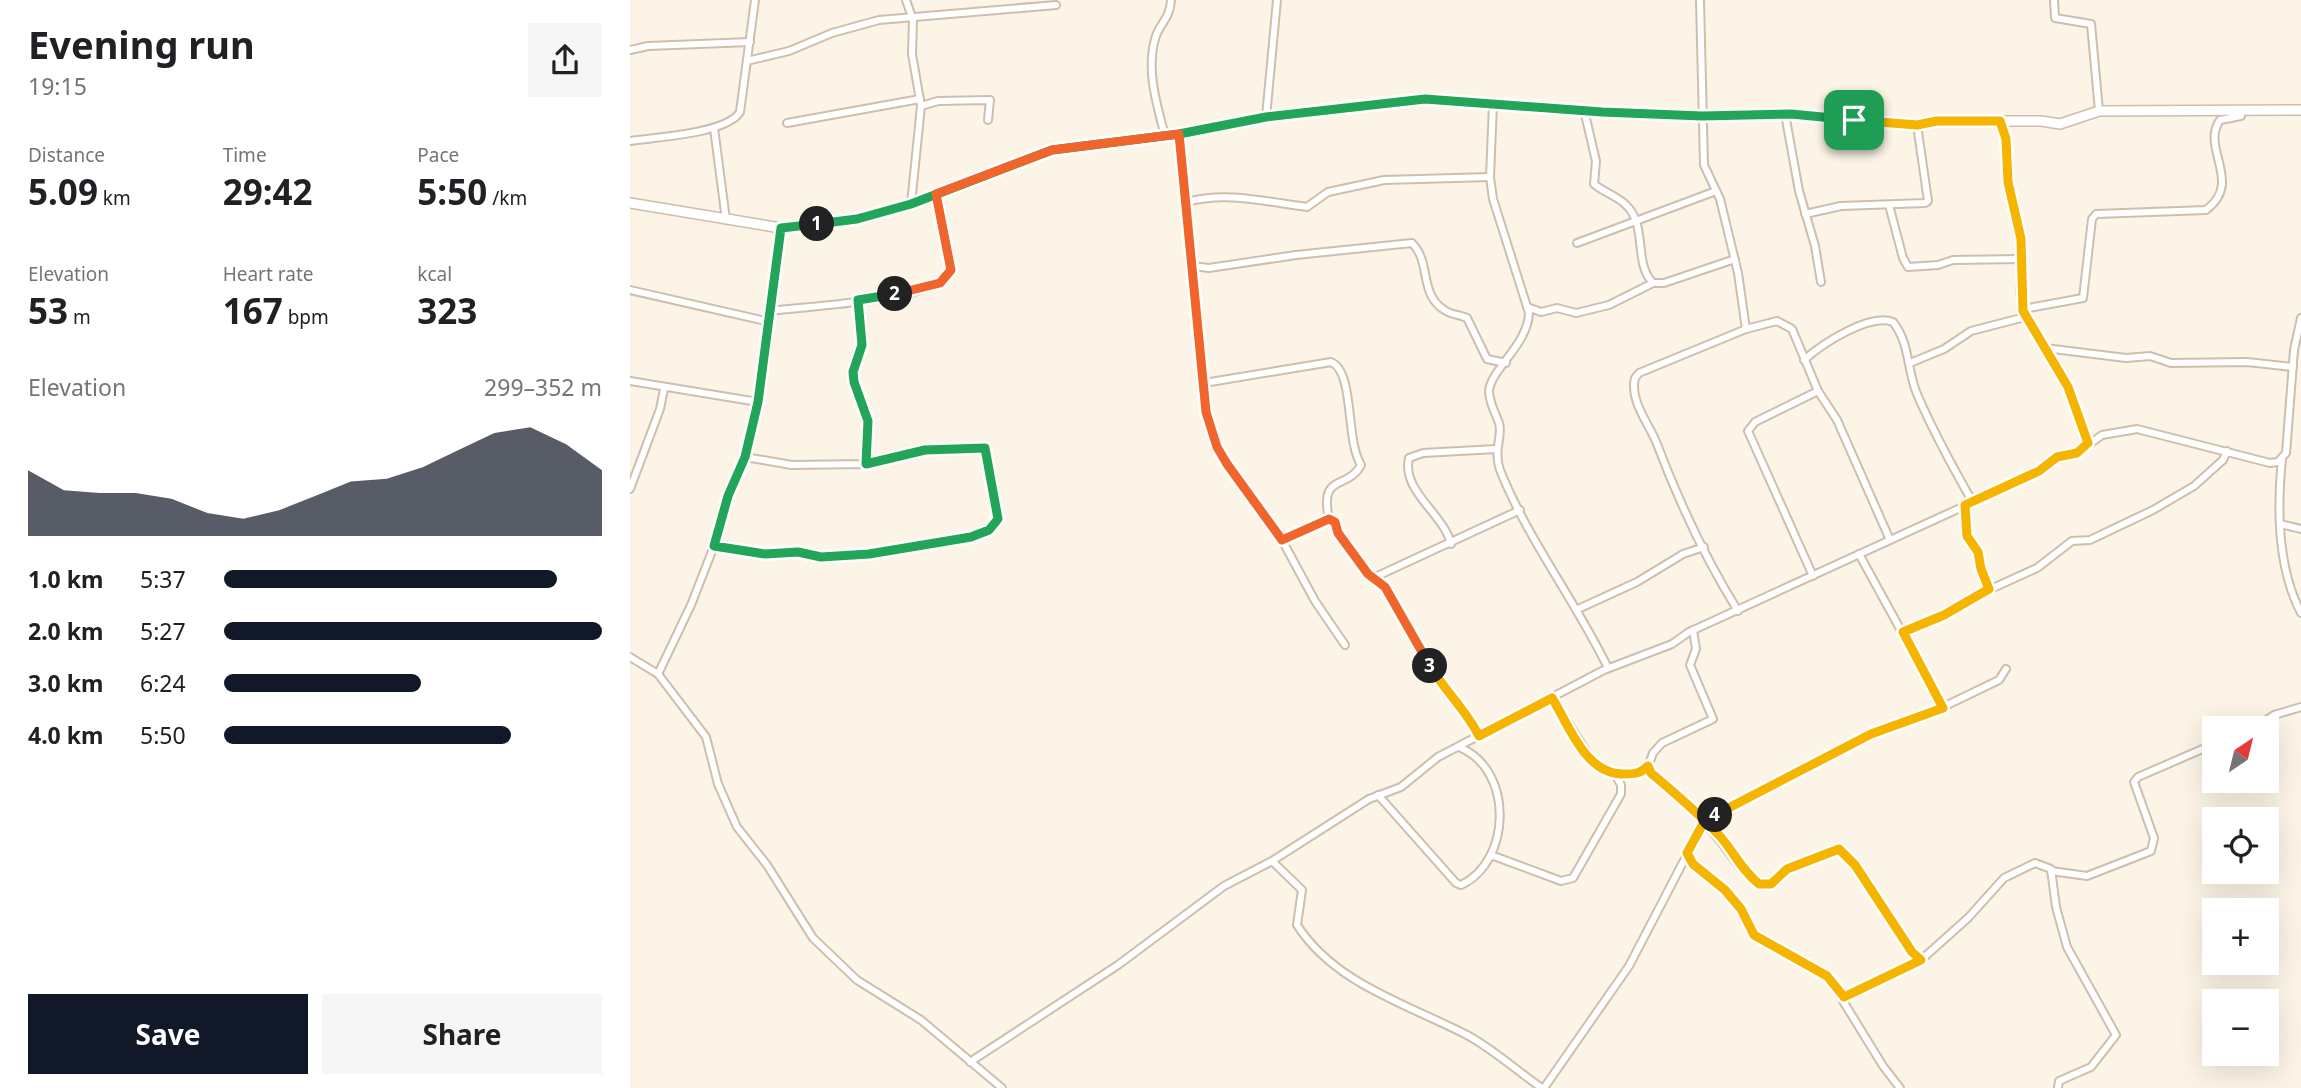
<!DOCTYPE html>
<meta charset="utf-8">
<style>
body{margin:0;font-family:"Noto Sans",sans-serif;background:#f6f6f6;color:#202124;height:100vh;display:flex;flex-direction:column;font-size:26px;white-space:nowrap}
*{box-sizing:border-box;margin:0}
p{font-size:23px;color:#757577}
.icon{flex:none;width:38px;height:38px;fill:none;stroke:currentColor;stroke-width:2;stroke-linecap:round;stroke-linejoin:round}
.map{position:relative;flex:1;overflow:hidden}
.sheet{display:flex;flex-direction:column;background:#fff;width:630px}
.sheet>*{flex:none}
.needle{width:46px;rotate:35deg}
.controls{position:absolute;left:1572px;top:716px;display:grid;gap:14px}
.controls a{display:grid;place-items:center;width:77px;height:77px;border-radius:0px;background:#fff;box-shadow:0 7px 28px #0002;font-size:35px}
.pin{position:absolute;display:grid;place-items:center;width:60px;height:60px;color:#fff;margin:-30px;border-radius:14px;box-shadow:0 4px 10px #0006}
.km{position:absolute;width:35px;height:35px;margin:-18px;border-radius:50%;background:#222;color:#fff;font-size:19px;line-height:35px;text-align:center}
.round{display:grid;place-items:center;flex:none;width:74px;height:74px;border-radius:0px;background:#f6f6f6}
.head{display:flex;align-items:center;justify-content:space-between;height:119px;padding:0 28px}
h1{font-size:38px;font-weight:700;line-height:52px}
.stats{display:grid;grid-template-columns:repeat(3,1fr);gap:10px;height:119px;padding:7px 28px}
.stats div{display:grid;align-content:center}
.stats b{font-size:35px;font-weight:700}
.stats small{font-size:19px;font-weight:400}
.stats p{font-size:19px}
.chart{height:196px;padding:14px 28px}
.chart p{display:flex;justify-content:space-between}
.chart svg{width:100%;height:126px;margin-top:7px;fill:#111827;opacity:.7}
.primary-button{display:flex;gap:14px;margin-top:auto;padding:14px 28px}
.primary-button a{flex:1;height:80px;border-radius:0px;background:#111827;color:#fff;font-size:28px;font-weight:700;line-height:80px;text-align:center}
.primary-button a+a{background:#f6f6f6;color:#202124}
ul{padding:0 28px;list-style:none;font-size:23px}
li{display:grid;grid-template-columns:112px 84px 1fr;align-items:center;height:52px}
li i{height:18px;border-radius:9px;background:#111827}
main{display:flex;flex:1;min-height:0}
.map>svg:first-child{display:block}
</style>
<main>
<section class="sheet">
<div class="head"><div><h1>Evening run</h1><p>19:15</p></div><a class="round"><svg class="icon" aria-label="share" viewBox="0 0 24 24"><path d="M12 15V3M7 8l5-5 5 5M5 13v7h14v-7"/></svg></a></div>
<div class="stats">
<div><p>Distance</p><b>5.09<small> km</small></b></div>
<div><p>Time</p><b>29:42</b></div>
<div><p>Pace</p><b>5:50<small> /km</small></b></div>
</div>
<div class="stats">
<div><p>Elevation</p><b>53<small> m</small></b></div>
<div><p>Heart rate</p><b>167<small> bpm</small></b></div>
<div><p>kcal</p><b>323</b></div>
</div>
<div class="chart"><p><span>Elevation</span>299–352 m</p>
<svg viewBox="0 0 160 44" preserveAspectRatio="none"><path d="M0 44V21L10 28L20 29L30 29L40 31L50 36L60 38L70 35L80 30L90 25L100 24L110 20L120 14L130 8L140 6L150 12L160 21V44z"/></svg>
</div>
<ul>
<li><b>1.0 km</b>5:37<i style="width:88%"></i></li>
<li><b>2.0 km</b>5:27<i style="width:100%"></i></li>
<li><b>3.0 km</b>6:24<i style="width:52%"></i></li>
<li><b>4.0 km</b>5:50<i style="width:76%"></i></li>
</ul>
<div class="primary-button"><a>Save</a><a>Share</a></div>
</section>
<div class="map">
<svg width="1671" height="1088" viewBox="0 0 1671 1088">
<rect width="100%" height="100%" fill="#fcf4e6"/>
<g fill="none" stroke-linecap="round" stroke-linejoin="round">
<defs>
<g id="street">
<polyline points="276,0 283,20 282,54 291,106 281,204"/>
<polyline points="1070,0 1074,165 1090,199 1108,273 1116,329"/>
<polyline points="1424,0 1425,18 1461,24 1469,111"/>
<polyline points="0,50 18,46 120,42"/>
<polyline points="117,61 159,51 202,33 249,20 426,5"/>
<path d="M863,104L860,177L863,199L899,313C898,345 859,371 859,392C860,405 865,412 869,423C873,435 863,450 870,470C898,540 945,600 978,668"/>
<polyline points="291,106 308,101 360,100 358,120"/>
<path d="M954,110L966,161L964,184C973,192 987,196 996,205C1018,226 1003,263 1023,283H1034L1105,259"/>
<polyline points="1155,114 1169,191 1185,246 1191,282"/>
<polyline points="636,117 647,0"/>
<polyline points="1370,121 1376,139 1378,182 1391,239 1390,290 1393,311 1438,387 1458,443"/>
<polyline points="157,123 290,99"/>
<polyline points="84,128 96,220"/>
<polyline points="549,134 576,412 587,447 597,464 652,540 699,519 705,522 708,533 738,574 755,587 818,695 839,717 849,736"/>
<path d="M535,136C527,105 516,71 525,39C529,23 540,20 541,0"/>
<path d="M0,141C26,137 96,134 110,112L125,0"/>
<path d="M557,202C596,191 637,202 677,207L698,192L754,180L860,177"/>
<polyline points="1259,205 1273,258 1278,267 1308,265 1323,260 1391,259"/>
<polyline points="1175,214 1211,206 1295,203 1298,201 1287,125"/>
<polyline points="947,243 1086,191"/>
<path d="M562,266L579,268L666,255L782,243C802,263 788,295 816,311C823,315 831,315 837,318L857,359L876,363"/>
<polyline points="0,290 140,322"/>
<polyline points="228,300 232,345 223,372 227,393 238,421 235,464"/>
<polyline points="897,307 911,312 927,308 946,313 979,305 1023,283"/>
<path d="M1393,309L1453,298L1462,219L1466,214L1576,210C1614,182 1570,148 1590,120L1611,116V110"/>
<path d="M141,311C183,306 274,301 309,283C318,279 321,270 321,261L306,194"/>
<polyline points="1415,348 1496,358 1520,356 1541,363 1617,362 1663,367"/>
<path d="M1174,360C1192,344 1239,313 1263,322C1280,343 1277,371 1287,394C1303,431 1322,466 1342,501"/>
<polyline points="1280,363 1314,349 1341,331 1395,317"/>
<polyline points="0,381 128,402"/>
<path d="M574,383L701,362C725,372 715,439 731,465C717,491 689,472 699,519"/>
<polyline points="115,457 162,465"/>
<path d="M1652,459C1647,508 1647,567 1671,613"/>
<polyline points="0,489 30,409 34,389"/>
<polyline points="1335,505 1337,536 1348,552 1351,569 1359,589"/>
<polyline points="1650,524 1671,529"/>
<polyline points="652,540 685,601 715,645"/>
<path d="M821,544C814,514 771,491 779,458L793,453L866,449"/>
<polyline points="84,546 135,554 168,552 191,557 239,554 341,537 359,530 368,519 355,448 295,450 237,464 160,465"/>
<polyline points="1183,576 1118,431 1125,422 1188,391 1207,420 1260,540"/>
<polyline points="743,578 890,510"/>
<polyline points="948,609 1007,582 1053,554 1074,547"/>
<path d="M1108,611C1075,558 1049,502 1027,444C1020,425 999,401 1005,378L1009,373L1116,329L1147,321L1162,329L1188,391"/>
<polyline points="1273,632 1314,615 1341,598 1407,568 1442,541 1460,540 1523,510 1564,486 1593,460 1597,451"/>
<polyline points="0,657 28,674 76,737 88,784 107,827 137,865 183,938 227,980 291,1020 372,1088"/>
<polyline points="28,674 61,605 84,546 98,496 115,457 136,358 151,228"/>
<polyline points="922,697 964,764 986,774 1008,774 1019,764 1023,753 1032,743 1083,719 1060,665 1066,649 1063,630"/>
<polyline points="1313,707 1369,680 1376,669"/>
<polyline points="1625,728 1644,715 1671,707"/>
<path d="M1018,766C1023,779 1062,806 1075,820"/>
<path d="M748,795L826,883L831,885C881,862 885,770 829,747"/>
<path d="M1074,823C1093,839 1112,879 1133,885L1141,884L1157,869L1209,849L1225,865L1282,952L1291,960L1338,918L1374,878L1405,863L1421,869L1426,907L1437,947L1486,1035L1461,1067L1429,1081L1428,1088"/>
<polyline points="1057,853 1063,864 1095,890 1111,909 1124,935 1189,970 1214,997"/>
<polyline points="861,855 931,881 943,878 991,794 991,785 985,774"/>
<path d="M642,861L672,890L667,925C705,984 777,1004 837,1035C863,1049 887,1071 912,1088"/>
<polyline points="1421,871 1457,876 1521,851 1524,838 1504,782 1508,777 1584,744"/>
<polyline points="340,1062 488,965 594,886 642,861 739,799 771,787 808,757 974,670 1042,644 1059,632 1409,472 1422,459 1447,453 1472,435 1507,429 1640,463 1648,462 1656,453 1664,350 1671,318"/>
<polyline points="914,1088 999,966 1075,820 1241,734 1313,707 1229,554"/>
<polyline points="1270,1088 1253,1066 1213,1001 1217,995 1291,960"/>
</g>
<polyline id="secondary" points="0,203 151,228 227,219 281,204 422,150 549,134 636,117 795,99 972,112 1072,116 1161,114 1287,125 1307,121 1411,121 1430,124 1469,111 1671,110"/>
</defs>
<use href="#street" stroke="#cfbeaf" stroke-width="10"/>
<use href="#secondary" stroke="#d0bcaa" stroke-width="12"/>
<use href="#street" stroke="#fff" stroke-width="6"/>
<use href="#secondary" stroke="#fff" stroke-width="9"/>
</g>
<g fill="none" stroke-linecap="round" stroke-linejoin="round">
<defs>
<polyline id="split-1" points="187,224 227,219 281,204 422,150 549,134 636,117 795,99 972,112 1072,116 1161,114 1224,120"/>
<polyline id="split-2" points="187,224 151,228 128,402 115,457 98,496 84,546 135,554 168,552 191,557 239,554 341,537 359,530 368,519 355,448 295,450 236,464 238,421 224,382 223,372 232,345 228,300 265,294"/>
<polyline id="split-3" points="265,294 310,283 321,270 306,194 422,150 549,134 576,412 587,447 597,464 652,540 699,519 705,522 708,533 738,574 755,587 800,666"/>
<path id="split-4" d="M800,666C815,691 836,710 849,736L922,698C939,725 955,774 993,774C1004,774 1010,774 1018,766L1021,773C1046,794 1067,812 1088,834C1103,850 1111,870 1129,884H1141L1157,869L1209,849L1225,865L1282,952L1291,960L1214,997L1197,976L1124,935L1111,909L1095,890L1063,864L1057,853L1074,822L1085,815"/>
<polyline id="split-5" points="1085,815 1241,734 1313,708 1273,632 1314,615 1359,589 1351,569 1348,552 1337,536 1335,505 1409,471 1427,457 1447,453 1458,443 1438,387 1393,311 1391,239 1378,182 1376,139 1370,121 1307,121 1287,125 1224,120"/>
</defs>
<use href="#split-1" stroke="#fff" stroke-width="14"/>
<use href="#split-2" stroke="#fff" stroke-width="14"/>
<use href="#split-3" stroke="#fff" stroke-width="14"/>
<use href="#split-4" stroke="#fff" stroke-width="14"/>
<use href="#split-5" stroke="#fff" stroke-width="14"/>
<use href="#split-1" stroke="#22a559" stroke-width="9"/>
<use href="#split-2" stroke="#22a559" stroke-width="9"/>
<use href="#split-3" stroke="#f0652b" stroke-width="9"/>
<use href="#split-4" stroke="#f5b400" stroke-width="9"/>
<use href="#split-5" stroke="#f5b400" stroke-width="9"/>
</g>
</svg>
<div class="controls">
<a><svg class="needle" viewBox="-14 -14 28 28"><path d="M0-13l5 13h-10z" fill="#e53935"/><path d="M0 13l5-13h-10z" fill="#757577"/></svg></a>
<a><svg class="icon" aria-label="locate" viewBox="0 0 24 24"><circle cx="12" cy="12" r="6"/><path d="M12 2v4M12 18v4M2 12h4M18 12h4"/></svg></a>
<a>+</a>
<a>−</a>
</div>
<div class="pin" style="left:1224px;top:120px;background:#1e9e55"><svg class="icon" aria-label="arrive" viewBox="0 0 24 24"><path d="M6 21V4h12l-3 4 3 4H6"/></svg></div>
<b class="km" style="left:187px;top:224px">1</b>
<b class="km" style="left:265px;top:294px">2</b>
<b class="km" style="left:800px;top:666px">3</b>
<b class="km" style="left:1085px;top:815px">4</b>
</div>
</main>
